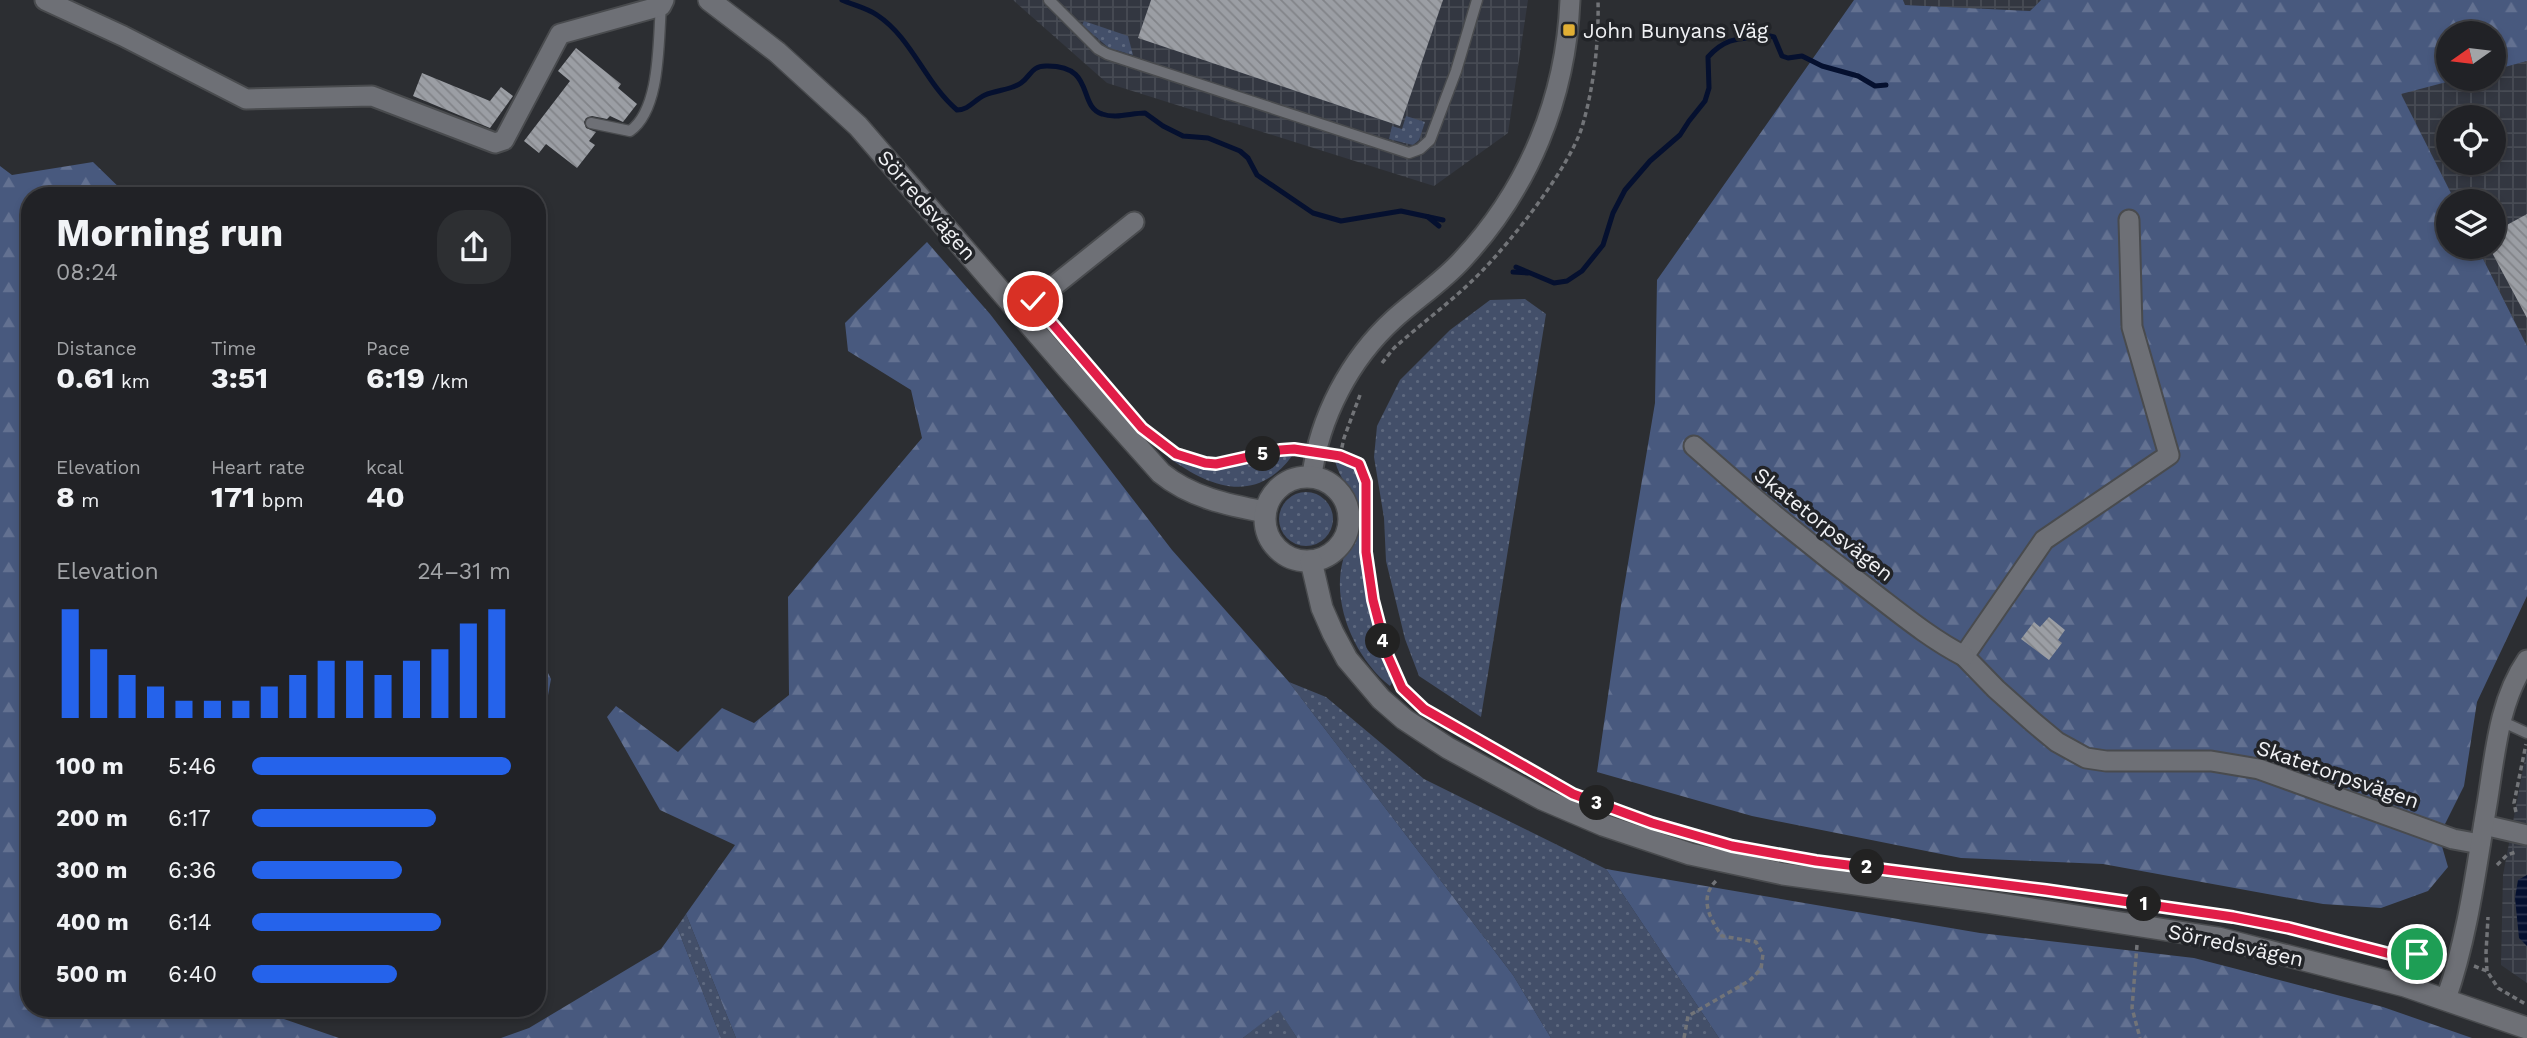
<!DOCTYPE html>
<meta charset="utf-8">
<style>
body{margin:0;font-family:"Work Sans",sans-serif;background:#2d2f32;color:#f1f3f6;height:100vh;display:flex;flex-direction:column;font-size:26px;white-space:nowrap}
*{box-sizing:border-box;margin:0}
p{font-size:23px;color:#a2a4a7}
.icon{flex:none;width:38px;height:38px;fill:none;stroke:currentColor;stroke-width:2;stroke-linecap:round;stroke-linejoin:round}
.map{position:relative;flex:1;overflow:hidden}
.panel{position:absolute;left:21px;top:187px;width:525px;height:830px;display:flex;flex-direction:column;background:#212226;border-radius:28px;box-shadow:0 4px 10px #0003,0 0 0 2px #3e3f43}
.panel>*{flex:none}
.needle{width:46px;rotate:256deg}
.tools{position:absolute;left:2436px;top:21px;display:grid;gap:14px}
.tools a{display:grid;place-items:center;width:70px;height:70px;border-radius:50%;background:#212226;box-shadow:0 4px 10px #0003,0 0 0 2px #3e3f43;font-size:35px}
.pin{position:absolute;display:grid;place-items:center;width:60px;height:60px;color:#fff;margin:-30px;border:4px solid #fff;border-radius:50%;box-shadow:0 2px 7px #0007}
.km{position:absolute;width:35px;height:35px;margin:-18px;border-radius:50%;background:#222;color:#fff;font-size:19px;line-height:35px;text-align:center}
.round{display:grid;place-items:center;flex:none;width:74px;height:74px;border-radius:28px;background:#2d2f32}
.overview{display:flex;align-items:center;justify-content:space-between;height:119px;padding:0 35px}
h1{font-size:38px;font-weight:700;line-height:52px}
.stats{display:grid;grid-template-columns:repeat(3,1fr);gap:10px;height:119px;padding:7px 35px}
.stats div{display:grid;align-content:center}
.stats b{font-size:30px;font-weight:700}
.stats small{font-size:19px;font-weight:400}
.stats p{font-size:19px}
.chart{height:196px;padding:14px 35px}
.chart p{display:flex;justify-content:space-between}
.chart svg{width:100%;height:126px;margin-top:7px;stroke:#2563eb;stroke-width:6}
ul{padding:0 35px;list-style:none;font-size:23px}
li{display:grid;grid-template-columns:112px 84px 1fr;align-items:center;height:52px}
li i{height:18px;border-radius:9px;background:#2563eb}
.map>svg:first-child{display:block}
</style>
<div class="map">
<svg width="2527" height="1038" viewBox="0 0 2527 1038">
<defs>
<pattern id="industrial-grid" width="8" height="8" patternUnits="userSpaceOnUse" patternTransform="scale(1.75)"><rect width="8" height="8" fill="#333741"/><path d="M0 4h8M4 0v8" fill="none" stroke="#474b54"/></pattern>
<pattern id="green-dots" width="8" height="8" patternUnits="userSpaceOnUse" patternTransform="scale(1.75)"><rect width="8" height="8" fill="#434f69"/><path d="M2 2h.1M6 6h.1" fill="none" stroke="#5e697f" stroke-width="1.8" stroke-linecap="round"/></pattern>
<pattern id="forest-firs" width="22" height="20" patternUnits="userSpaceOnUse" patternTransform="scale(1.75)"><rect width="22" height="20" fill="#48597e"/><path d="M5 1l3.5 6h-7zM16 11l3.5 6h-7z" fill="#637191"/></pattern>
<pattern id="water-rules" width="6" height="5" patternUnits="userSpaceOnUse" patternTransform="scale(1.75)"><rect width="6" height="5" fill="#05102f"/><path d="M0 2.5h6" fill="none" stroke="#2a334e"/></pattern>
<pattern id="building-back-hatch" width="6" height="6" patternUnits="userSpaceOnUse" patternTransform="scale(1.75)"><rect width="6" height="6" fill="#9b9ea4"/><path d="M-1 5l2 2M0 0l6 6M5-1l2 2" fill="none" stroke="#828489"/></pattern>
</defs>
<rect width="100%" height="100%" fill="#2c2e32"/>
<g fill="url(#industrial-grid)" fill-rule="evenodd">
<polygon points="1013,0 1528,0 1508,133 1434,186 1107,83"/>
<polygon points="1903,0 2041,0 2030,11 1905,5"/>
<path d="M2527,61V346L2477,247H2494V201H2455L2400,93L2458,79H2494V70ZM2448,117H2494V163H2448Z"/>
<polygon points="2527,748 2527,983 2501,965 2503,875"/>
</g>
<g fill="url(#green-dots)">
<polygon points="1084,21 1128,36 1133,55 1109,48 1082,25"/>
<polygon points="1406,116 1425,122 1419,140 1413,145 1389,139 1392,126 1402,129"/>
<polygon points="1525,299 1546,314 1481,717 1419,676 1405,639 1386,561 1384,518 1374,457 1377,426 1400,380 1450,330 1490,300"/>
<path d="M1290,454L1292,456C1256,505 1210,488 1168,457L1170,455C1219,481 1241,460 1290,454Z"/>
<path d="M1335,461L1353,467L1362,481L1363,575L1384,660L1393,681L1390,686C1355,658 1331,604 1343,560C1346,546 1358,537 1358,520C1359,497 1340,482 1335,461Z"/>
<circle cx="1306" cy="519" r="27"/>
<polygon points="1289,682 1326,697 1424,779 1606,869 1719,1038 1551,1038 1513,975"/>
<polygon points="686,914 736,1038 721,1038 677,927"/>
<polygon points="1279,1009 1297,1038 1243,1038"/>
</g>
<g fill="url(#forest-firs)">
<polygon points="1854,0 1903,0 1905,5 2030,11 2041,0 2527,0 2527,61 2494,70 2494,33 2448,33 2448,79 2458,79 2401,94 2455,201 2448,201 2448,247 2477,247 2527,346 2527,596 2477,702 2464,786 2439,836 2448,867 2428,891 2381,908 2323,904 2103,864 1961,858 1752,816 1597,772 1621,605 1655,403 1657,280"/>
<polygon points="93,162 128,196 30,196 30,1008 252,1008 339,1038 0,1038 0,166 12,175"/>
<polygon points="927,242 990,314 1172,550 1289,682 1513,975 1551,1038 1297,1038 1279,1010 1243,1038 736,1038 686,914 735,845 660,810 607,717 616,706 678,752 722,708 754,723 789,695 788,597 922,438 911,390 848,351 845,323"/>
<polygon points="537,651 551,679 537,755"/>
<polygon points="1606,869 1980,933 2194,958 2383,1007 2472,1038 1719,1038"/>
<polygon points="677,927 721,1038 501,1038 529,1028 661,949"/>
</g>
<polygon fill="url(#water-rules)" points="2527,875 2527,946 2519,938 2515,898 2518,880"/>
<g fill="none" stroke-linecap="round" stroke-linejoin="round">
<g stroke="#05102f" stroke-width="5">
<path d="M842,0C853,5 867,8 877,15C912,38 925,83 957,110C969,110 974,100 985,95C996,90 1011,90 1021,83C1031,76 1031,66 1046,66C1096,65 1077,106 1102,114C1116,119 1131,113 1145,113L1163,126L1183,136L1208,138L1240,151L1248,158L1257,175L1313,213L1341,221L1401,211L1443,220"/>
<polyline points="1428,217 1439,226"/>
<path d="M1516,267L1554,283L1567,281L1582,271L1603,245L1613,213L1625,190L1650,161L1680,135L1689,121L1705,101L1709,88L1708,57C1729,34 1743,40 1770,36L1774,37L1782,56L1788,58L1802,56L1822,66L1858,76L1875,86L1886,85"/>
<polyline points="1513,272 1528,273"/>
</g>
</g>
<g fill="url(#building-back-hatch)">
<polygon points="1151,0 1443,0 1400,126 1138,38"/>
<polygon points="576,48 621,84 618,88 637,104 623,122 610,116 607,119 592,116 586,118 584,122 586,128 596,132 589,141 595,145 577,168 546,144 539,153 524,141 570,81 558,71"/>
<polygon points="422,73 490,101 501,87 513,96 490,128 413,96"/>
<polygon points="2527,214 2527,318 2489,247 2494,247 2494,232"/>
<polygon points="2049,617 2065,630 2058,640 2062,643 2049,660 2021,639 2034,622 2040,627"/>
</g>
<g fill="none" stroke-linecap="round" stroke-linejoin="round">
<defs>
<g id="lane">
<polyline points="1049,0 1098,49 1107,54 1409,153 1420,149 1430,140 1456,71 1477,0"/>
<path d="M591,123L630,131C661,109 658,41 661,6"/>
<polyline points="2501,721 2527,733"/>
</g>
<g id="street">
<polyline points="45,0 123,36 246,99 372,96 495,143 504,140 560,34 661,6 664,0"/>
<polyline points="2129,220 2132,327 2169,455 2044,540 1964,656 1996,689 2033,722 2057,742 2086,758 2106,761 2211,761 2259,769 2453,839 2480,844"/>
<polyline points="1020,313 1134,222"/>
<path d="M1694,446C1751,497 1811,546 1872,592C1902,615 1931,639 1964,656"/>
<path d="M1312,476C1319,418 1350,359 1394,319C1416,299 1442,282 1462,260C1529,188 1566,98 1570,0"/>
<polyline points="2484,825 2527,835"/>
<path d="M2446,999C2468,936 2476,869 2487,804C2495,756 2498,702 2527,660"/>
</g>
<g id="secondary">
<path d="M709,0L777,52L858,126L1067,368L1161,473C1190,497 1228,505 1265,512"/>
<circle cx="1307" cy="519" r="42"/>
<polyline points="1311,561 1322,608 1333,633 1347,659 1381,699 1404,719 1448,748 1542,799 1603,825 1690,854 1783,874 1987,902 2218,938 2405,986 2527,1028"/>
</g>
</defs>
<use href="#lane" stroke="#494b4e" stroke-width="13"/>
<use href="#street" stroke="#494b4e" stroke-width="23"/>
<use href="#secondary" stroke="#494b4e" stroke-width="24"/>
<g stroke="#727478" stroke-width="3.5" stroke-dasharray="5 3.5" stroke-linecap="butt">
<path d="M1382,363L1394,348C1423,322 1455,299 1482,271C1513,239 1569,168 1582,127C1594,87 1599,41 1598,0"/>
<path d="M1168,449C1221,481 1248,445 1299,450"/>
<path d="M1334,455C1344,457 1357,460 1362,469C1373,489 1366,528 1366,550C1367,587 1383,666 1408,694"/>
<polyline points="1340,456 1344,438 1360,395"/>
<polyline points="2516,812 2514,803 2526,744"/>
<polyline points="2497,865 2507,855 2516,852"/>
<path d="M2116,900L2233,917L2289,928L2398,956C2413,956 2426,948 2441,954"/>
<polyline points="2137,945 2132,1008 2140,1038"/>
<polyline points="2474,966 2487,971 2498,988 2527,1005"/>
<polyline points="2487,971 2486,953 2488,917"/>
<path d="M1684,1038L1688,1016L1749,981L1761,969L1763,954L1756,942L1722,936C1709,918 1698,896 1718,879"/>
</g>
<use href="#lane" stroke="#6e7076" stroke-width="10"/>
<use href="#street" stroke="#6e7076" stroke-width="19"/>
<use href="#secondary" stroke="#6e7076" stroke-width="21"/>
</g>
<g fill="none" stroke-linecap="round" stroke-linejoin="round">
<defs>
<polyline id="route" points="1033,301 1142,428 1176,454 1205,463 1216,464 1280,450 1294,449 1340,456 1359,464 1366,482 1366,552 1373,600 1387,654 1402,688 1424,709 1573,794 1652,823 1732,846 1816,861 2046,890 2233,917 2289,928 2398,956 2417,954"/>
</defs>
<use href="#route" stroke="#fff" stroke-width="14"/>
<use href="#route" stroke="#e11d48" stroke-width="9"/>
</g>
<rect fill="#e1af34" stroke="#222428" stroke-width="2.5" x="1562" y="23" width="14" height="14" rx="3.5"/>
<g text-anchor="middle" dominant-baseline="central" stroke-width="7" stroke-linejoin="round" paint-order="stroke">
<g font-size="21" fill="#f0f1f4" stroke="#222428" text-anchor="start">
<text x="1583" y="30">John Bunyans Väg</text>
</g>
<g font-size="21" fill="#f0f1f4" stroke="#222428">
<text transform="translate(927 205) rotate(49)">Sörredsvägen</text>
<text transform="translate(1824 524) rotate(38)">Skatetorpsvägen</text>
<text transform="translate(2338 774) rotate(19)">Skatetorpsvägen</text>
<text transform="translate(2236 945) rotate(12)">Sörredsvägen</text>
</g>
</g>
</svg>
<div class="tools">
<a><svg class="needle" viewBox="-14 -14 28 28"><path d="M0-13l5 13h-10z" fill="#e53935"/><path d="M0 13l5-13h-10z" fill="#a2a4a7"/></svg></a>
<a><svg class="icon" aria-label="locate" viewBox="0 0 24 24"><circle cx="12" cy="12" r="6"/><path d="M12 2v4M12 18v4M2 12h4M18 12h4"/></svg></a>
<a><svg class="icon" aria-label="layers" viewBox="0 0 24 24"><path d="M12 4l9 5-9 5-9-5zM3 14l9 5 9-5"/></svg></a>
</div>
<div class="pin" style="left:2417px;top:954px;background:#1e9e55"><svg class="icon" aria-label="arrive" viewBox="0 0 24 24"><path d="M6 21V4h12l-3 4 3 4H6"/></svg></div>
<div class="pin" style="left:1033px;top:301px;background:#d93025"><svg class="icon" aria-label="check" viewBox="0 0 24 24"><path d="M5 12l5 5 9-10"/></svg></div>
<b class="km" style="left:2144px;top:904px">1</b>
<b class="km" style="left:1867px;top:867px">2</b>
<b class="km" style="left:1597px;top:803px">3</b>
<b class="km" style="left:1383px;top:641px">4</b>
<b class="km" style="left:1263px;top:454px">5</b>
<section class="panel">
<div class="overview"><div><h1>Morning run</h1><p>08:24</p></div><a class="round"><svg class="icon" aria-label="share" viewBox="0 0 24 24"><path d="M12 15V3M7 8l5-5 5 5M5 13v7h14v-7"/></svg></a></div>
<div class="stats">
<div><p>Distance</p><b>0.61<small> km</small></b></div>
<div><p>Time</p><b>3:51</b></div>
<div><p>Pace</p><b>6:19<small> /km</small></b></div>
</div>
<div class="stats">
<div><p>Elevation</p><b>8<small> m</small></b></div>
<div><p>Heart rate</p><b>171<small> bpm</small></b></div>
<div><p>kcal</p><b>40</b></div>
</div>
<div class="chart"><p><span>Elevation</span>24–31 m</p>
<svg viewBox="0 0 160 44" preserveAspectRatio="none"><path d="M5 44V6M15 44V20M25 44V29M35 44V33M45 44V38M55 44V38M65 44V38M75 44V33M85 44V29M95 44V24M105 44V24M115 44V29M125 44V24M135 44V20M145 44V11M155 44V6"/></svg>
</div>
<ul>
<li><b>100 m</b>5:46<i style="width:100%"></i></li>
<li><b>200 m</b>6:17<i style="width:71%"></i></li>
<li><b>300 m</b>6:36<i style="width:58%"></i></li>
<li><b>400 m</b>6:14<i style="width:73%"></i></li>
<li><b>500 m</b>6:40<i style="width:56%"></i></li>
</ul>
</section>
</div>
